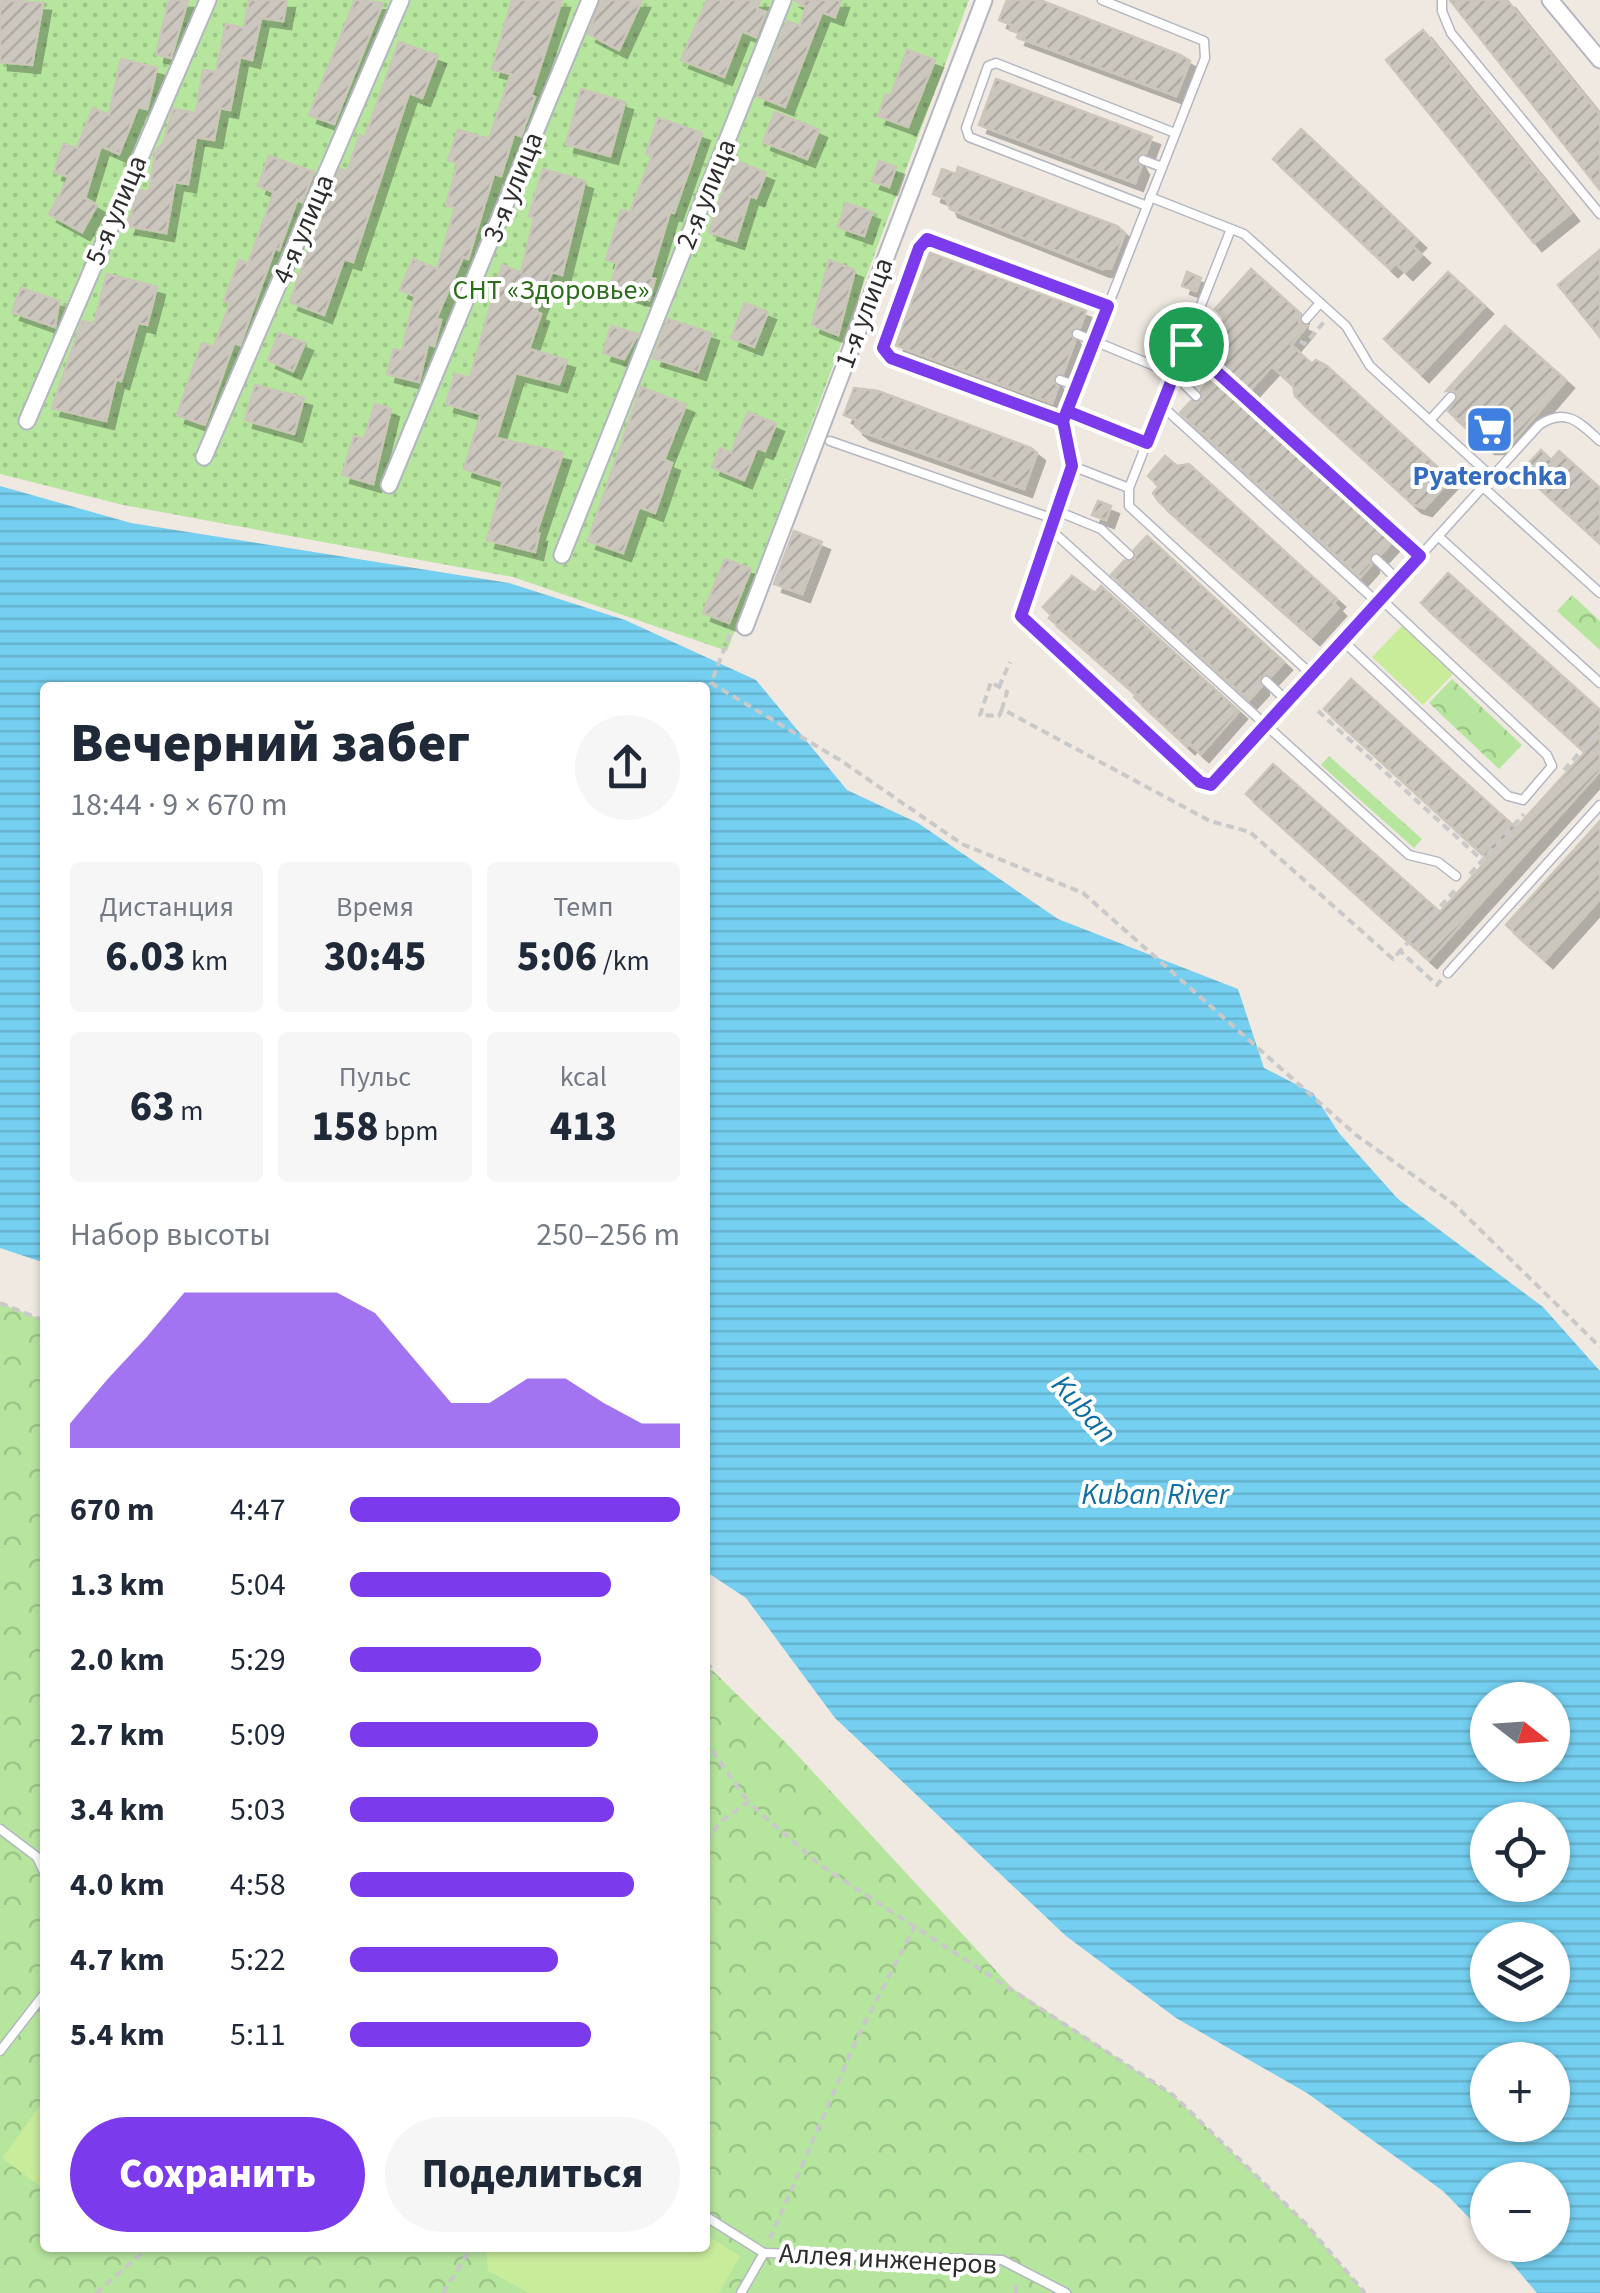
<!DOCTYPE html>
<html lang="ru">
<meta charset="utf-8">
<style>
body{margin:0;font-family:"Source Sans 3",sans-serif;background:#f6f6f7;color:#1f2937;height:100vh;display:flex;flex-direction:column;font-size:38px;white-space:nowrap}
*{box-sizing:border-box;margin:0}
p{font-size:32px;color:#747a83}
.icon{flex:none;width:55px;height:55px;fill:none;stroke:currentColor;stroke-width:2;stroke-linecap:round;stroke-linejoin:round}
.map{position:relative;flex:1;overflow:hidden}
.sheet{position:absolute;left:40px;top:682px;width:670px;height:1570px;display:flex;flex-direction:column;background:#fff;border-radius:10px;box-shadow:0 2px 8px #0004}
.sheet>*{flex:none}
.needle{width:65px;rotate:107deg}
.fabs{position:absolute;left:1470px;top:1682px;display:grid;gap:20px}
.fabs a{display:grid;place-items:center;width:100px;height:100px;border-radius:50%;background:#fff;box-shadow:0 2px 8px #0004;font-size:50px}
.pin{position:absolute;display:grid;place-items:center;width:85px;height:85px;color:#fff;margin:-42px;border:5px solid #fff;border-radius:50%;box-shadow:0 2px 10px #0007}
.round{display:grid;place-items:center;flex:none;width:105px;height:105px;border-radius:52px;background:#f6f6f7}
.headline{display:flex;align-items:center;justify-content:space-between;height:170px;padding:0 30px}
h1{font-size:55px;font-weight:800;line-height:75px}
.metrics{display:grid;grid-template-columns:repeat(3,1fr);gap:15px;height:170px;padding:10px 30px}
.metrics div{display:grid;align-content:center;border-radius:10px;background:#f6f6f7;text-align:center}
.metrics b{font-size:42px;font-weight:800}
.metrics small{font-size:28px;font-weight:400}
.metrics p{font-size:28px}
.chart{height:280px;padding:20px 30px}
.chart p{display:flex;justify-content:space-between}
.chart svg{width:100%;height:180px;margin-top:10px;fill:#7c3aed;opacity:.7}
.button{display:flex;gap:20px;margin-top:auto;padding:20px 30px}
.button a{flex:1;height:115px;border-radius:60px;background:#7c3aed;color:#fff;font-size:40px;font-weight:800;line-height:115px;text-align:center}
.button a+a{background:#f6f6f7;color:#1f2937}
ul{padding:0 30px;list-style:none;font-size:32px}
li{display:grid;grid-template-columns:160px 120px 1fr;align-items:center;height:75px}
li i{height:25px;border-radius:12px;background:#7c3aed}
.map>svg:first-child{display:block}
</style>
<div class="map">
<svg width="1600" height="2293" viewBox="0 0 1600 2293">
<defs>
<pattern id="park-crowns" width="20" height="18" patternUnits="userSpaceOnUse" patternTransform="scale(2.5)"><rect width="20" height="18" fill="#b6e59e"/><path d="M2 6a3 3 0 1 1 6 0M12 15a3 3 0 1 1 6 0" fill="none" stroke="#9dc588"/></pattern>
<pattern id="garden-dots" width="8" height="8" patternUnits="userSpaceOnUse" patternTransform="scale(2.5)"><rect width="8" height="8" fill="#b6e59e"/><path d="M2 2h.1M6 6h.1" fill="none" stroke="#9dc588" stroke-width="1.8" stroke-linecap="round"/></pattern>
<pattern id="water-rules" width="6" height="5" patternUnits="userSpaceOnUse" patternTransform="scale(2.5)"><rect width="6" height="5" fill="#75cff0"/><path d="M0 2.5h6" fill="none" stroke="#66b2ce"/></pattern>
<pattern id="building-hatch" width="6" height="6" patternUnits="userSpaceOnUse" patternTransform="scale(2.5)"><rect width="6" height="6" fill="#cbc7bf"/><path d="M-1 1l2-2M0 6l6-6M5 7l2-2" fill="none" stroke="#afaba4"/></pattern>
<filter id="shadow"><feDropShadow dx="8" dy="8" stdDeviation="0" flood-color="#0004"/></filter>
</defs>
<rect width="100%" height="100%" fill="#efe9e1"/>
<g fill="url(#park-crowns)">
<polygon points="1572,595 1600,621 1600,650 1557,611"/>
<polygon points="1452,679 1522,745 1499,769 1429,703"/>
<polygon points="1329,756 1422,839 1414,848 1321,765"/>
<polygon points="0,1303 45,1321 45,2248 705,2248 705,1663 790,1747 1013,1989 1173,2095 1305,2223 1365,2293 0,2293"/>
</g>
<polygon fill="url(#garden-dots)" points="0,0 969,0 727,651 513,577 123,505 0,474"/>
<g fill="#c9ec9a">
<polygon points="1402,626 1453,674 1423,705 1372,657"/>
<polygon points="45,2099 45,2190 2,2158"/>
<polygon points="705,2234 740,2256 719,2293 529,2293 488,2271 486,2248 705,2248"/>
</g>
<path fill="url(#water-rules)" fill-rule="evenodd" d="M0,486L131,523L509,583L625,620L756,680L847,790L918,823L1058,919L1238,989L1264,1068L1313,1093L1339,1133L1398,1199L1543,1307L1600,1371V2293H1537L1496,2245H1552V2180H1488L1487,2236L1443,2191L1307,2093L1176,2018L1066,1936L835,1718L746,1598L705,1571V688H45V1263L0,1248ZM1488,1700H1552V1765H1488ZM1488,1820H1552V1885H1488ZM1488,1940H1552V2005H1488ZM1488,2060H1552V2125H1488Z"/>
<g fill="url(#building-hatch)" stroke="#cbc5ba" stroke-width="2.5" filter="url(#shadow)">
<polygon points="0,0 43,3 32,65 0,62"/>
<polygon points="169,0 188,0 171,58 156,54"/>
<polygon points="249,0 287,0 283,21 261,18 252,60 240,57 230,110 220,108 214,140 196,137 188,184 175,182 166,233 127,226 139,190 149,192 156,150 163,144 173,109 196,113 203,70 216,72 226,24 244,28"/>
<polygon points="355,0 383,3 334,124 309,115"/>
<polygon points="512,0 562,0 531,95 535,97 521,136 514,134 501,176 494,174 468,259 463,257 436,319 441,320 434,346 428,344 419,382 387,374 394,349 402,351 415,296 400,290 413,259 437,269 455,208 446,205 458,163 448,160 458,130 489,139 511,74 492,69"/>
<polygon points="601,0 642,0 619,50 588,34"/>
<polygon points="707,0 760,0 757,9 766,12 756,37 742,31 724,77 681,60"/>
<polygon points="794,0 841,0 835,17 822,12 785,107 757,96 787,21 800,26 806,7"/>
<polygon points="1007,0 1040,0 1180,55 1190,61 1176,96 1017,37 1019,33 1010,30 1012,25 999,20"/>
<polygon points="1450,0 1507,0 1600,115 1600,190"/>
<polygon points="1423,30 1571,213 1534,243 1386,60"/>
<polygon points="399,42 438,56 422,98 409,93 353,262 344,259 324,315 290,302 323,209 340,169 347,172 360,135 365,137"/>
<polygon points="907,50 935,60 908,127 878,116 886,94 891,96"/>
<polygon points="121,59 157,68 147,109 138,107 119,154 101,146 85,198 97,205 82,232 49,214 69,177 54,172 63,144 77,148 93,108 109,115"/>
<polygon points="996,79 1152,137 1146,153 1136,158 1141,167 1135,183 979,125"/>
<polygon points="581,89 625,102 610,156 566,144"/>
<polygon points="775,112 819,130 807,159 763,142"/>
<polygon points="658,118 702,133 674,213 670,212 650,278 655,279 649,300 610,289 617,263 606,260 621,210 630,212 652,156 646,154"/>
<polygon points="1301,129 1418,240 1412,246 1422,255 1405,272 1396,263 1390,269 1273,159"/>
<polygon points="269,156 314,172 302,202 297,200 279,250 275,248 240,345 234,343 205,425 177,415 202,343 214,347 230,303 224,301 239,260 248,264 274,192 258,186"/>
<polygon points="734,160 766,173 756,198 750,196 736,241 709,232"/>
<polygon points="879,161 896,167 889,187 872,181"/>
<polygon points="958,167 1117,226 1125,233 1111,268 1102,269 950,209 946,199 933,194 942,169 956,174"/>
<polygon points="543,169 585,181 562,275 552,272 536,312 541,314 529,349 567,360 559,384 516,373 496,438 563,453 536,534 539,534 535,552 487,540 503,481 464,469 481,414 446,404 455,374 470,378 502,265 521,273 534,218 529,216"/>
<polygon points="846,203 872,212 864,236 838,227"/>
<polygon points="1600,250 1600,337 1558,285"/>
<polygon points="930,253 1086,311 1080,327 1070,332 1075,341 1063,373 1053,378 1058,387 1052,403 895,345"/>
<polygon points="829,260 855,270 838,335 812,325"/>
<polygon points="1251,269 1301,314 1299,322 1307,326 1291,345 1312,364 1316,360 1327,366 1443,472 1449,481 1424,508 1414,505 1295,396 1293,385 1272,366 1249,391 1201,345 1225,318 1215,309"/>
<polygon points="1187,272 1201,278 1196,291 1182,286"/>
<polygon points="1448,272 1485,306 1421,374 1384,339"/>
<polygon points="107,274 157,287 147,325 138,323 121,381 116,379 106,421 52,408 82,321 94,324"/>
<polygon points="21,288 59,301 55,327 12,312"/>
<polygon points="745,303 768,312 754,347 731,338"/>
<polygon points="668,319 711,333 698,372 653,358"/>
<polygon points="611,326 638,334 624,359 603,353"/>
<polygon points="1505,326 1566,380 1509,446 1487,446 1448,411 1458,396 1454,390 1446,391"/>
<polygon points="279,333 305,343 293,371 268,360"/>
<polygon points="1212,378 1392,542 1381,554 1370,555 1371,565 1360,577 1180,413 1191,401 1202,401 1201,390"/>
<polygon points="255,385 304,398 294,434 245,420"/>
<polygon points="641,387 686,405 664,460 672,463 655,513 639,507 623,553 588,541"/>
<polygon points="854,388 878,391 1031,448 1037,453 1024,489 862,432 855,426 857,420 844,415"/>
<polygon points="375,404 391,409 373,484 342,475 354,436 364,439"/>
<polygon points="748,412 776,424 765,451 757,448 744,480 712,467 720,448 731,453"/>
<polygon points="1541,450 1551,460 1559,451 1600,488 1600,543 1521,471"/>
<polygon points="1165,456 1177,466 1189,464 1337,599 1333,603 1338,608 1312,637 1159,502 1153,493 1159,486 1148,476"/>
<polygon points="1098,501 1111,506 1106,520 1092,515"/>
<polygon points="794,531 822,542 802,594 774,584"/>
<polygon points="1147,536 1284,662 1271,676 1260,677 1261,687 1249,700 1111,575 1124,561 1135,559 1134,550"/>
<polygon points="725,559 751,569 729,623 703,613"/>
<polygon points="1448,573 1600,710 1600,771 1429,960 1246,794 1273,764 1440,912 1488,859 1324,709 1351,679 1516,828 1585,752 1421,603"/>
<polygon points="1072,576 1095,593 1101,586 1239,711 1201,754 1189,743 1187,746 1134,697 1136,694 1049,618 1051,615 1043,607"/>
<polygon points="1600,821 1600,899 1545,960 1506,925"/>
</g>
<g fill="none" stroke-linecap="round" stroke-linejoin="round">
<defs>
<g id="service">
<path d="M1102,0L1204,41L1205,58L1063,421L1072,466L1021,616L1200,782H1215L1539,425C1566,407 1579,422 1600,441"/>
<polyline points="1442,0 1442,11 1451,33 1600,214"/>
<polyline points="1143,160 1162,167"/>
<polyline points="1150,197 1244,234 1346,326 1370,366 1492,477"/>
<polyline points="1147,206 969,137 966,128 988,66 996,63 1175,133"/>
<polyline points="1231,229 1129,488 1129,506 1312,675"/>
<polyline points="1306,319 1320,303"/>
<polyline points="1077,334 1174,374 1196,396"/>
<polyline points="1186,344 1420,556"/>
<polyline points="1060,380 1076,386"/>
<polyline points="1162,406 1378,603"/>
<polyline points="1067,411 1147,443"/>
<polyline points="1430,420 1451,397"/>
<polyline points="1063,421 885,354 884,342 919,247 922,241 932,240 1108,306"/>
<polyline points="830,441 1054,519"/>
<polyline points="1072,466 1129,488"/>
<polyline points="1483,487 1600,593"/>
<polyline points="1057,511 1101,529 1129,555"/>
<polyline points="1050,529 1409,855 1438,862 1456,876"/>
<polyline points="1438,536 1600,683"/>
<polyline points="1376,559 1398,580"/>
<polyline points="1343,641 1508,796 1523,800 1552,766 1547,755 1381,599"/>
<polyline points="1266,681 1288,702"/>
<polyline points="1448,973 1600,805"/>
<polyline points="0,1829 37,1857 45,1874"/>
<polyline points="0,2051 45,1993"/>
<polyline points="705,2216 764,2253 741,2293"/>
<polyline points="764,2253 1002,2260 1066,2293"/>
</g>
<g id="minor">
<polyline points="1550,0 1600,60"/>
<polyline points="27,421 208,0"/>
<polyline points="204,457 401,0"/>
<polyline points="389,485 590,0"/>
<polyline points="562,555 783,0"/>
<polyline points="745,627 984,0"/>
</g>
</defs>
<use href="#service" stroke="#b4b7c1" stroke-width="11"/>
<use href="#minor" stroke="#b4b7c1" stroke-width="19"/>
<g stroke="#c9c9c9" stroke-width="4" stroke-dasharray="8 5" stroke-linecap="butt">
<polyline points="1300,341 1304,344 1325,321"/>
<polyline points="730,634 711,683 840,760 962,844 1083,893 1356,1135 1454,1204 1600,1347"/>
<polyline points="999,687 1010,662"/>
<polyline points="1002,709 999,716 980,715 991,682 1007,692 1002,709 1210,821 1250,832 1393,959 1400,951"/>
<polyline points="1318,711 1482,860"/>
<polyline points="1564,770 1600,730"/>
<polyline points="1470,874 1524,814"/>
<polyline points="1441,980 1437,985 1400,951 1457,888"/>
<polyline points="0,1303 45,1321"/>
<polyline points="705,1663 712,1668 705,1689"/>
<polyline points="705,1740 748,1802"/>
<polyline points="705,1841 723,1820 748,1802 820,1865 1173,2095 1305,2223 1365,2293"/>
<polyline points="770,2239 860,2032 915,1926"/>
<polyline points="96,2293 148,2248"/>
<polyline points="443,2293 471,2248"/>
<polyline points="1016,2293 1016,2282"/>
</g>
<use href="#service" stroke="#fff" stroke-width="8"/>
<use href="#minor" stroke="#fff" stroke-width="15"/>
</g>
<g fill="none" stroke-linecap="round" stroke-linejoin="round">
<defs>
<polyline id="route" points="1186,344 1147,443 1067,411 1063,421 891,358 883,348 919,248 927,239 1108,306 1063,421 1072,466 1021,616 1200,782 1211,785 1420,556 1186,344"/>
</defs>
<use href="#route" stroke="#fff" stroke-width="20"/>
<use href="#route" stroke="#7c3aed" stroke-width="12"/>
</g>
<defs>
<symbol id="supermarket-square" viewBox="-11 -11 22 22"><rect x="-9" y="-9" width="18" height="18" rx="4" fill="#3f7fe0" stroke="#fff"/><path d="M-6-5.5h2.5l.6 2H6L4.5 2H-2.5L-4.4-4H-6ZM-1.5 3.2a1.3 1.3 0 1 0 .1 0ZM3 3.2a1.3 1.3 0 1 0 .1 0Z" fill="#fff"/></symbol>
</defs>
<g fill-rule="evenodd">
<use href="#supermarket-square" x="1462" y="402" width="55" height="55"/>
</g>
<g text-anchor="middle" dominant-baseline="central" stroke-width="8" stroke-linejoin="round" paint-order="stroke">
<g font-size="28" fill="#2e2e2e" stroke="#fff">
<text transform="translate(513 187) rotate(-68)">3-я улица</text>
<text transform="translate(706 194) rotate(-68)">2-я улица</text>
<text transform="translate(116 210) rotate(-67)">5-я улица</text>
<text transform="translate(303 229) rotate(-67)">4-я улица</text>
<text transform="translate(864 313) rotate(-69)">1-я улица</text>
<text transform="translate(888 2259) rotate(3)">Аллея инженеров</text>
</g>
<g font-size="28" fill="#2c6e1b" stroke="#fff">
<text x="551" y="290">СНТ «Здоровье»</text>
</g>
<g font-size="28" font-weight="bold" fill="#366cbe" stroke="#fff">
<text x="1490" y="476">Pyaterochka</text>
</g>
<g font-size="30" font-style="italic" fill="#0d6fa3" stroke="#fff">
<text transform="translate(1084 1409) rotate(48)">Kuban</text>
<text x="1155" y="1494">Kuban River</text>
</g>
</g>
</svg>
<div class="fabs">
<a><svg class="needle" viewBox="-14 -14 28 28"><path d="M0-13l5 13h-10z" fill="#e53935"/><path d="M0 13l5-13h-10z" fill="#747a83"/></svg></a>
<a><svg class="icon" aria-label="locate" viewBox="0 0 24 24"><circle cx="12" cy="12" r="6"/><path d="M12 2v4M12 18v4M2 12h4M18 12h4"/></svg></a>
<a><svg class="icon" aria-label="layers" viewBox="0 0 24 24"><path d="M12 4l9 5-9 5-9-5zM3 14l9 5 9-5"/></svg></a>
<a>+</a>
<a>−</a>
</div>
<div class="pin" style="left:1186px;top:344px;background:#1e9e55"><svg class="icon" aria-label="arrive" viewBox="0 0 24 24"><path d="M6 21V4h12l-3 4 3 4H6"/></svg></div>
<section class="sheet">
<div class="headline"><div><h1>Вечерний забег</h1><p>18:44 · 9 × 670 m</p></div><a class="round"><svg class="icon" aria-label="share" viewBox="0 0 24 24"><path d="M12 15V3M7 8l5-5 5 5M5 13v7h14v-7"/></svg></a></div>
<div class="metrics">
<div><p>Дистанция</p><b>6.03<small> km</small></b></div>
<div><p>Время</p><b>30:45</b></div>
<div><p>Темп</p><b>5:06<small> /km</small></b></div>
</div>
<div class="metrics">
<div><b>63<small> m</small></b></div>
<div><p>Пульс</p><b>158<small> bpm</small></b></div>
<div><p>kcal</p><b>413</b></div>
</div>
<div class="chart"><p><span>Набор высоты</span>250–256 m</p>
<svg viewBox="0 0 160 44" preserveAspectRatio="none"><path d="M0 44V38L10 27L20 17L30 6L40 6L50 6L60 6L70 6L80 11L90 22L100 33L110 33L120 27L130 27L140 33L150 38L160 38V44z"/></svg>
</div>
<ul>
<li><b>670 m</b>4:47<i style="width:100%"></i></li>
<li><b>1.3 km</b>5:04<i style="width:79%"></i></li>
<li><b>2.0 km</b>5:29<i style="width:58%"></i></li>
<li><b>2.7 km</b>5:09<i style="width:75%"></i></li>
<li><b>3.4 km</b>5:03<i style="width:80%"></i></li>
<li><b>4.0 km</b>4:58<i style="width:86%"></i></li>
<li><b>4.7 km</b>5:22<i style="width:63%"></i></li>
<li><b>5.4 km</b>5:11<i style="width:73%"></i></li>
</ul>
<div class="button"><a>Сохранить</a><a>Поделиться</a></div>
</section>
</div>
